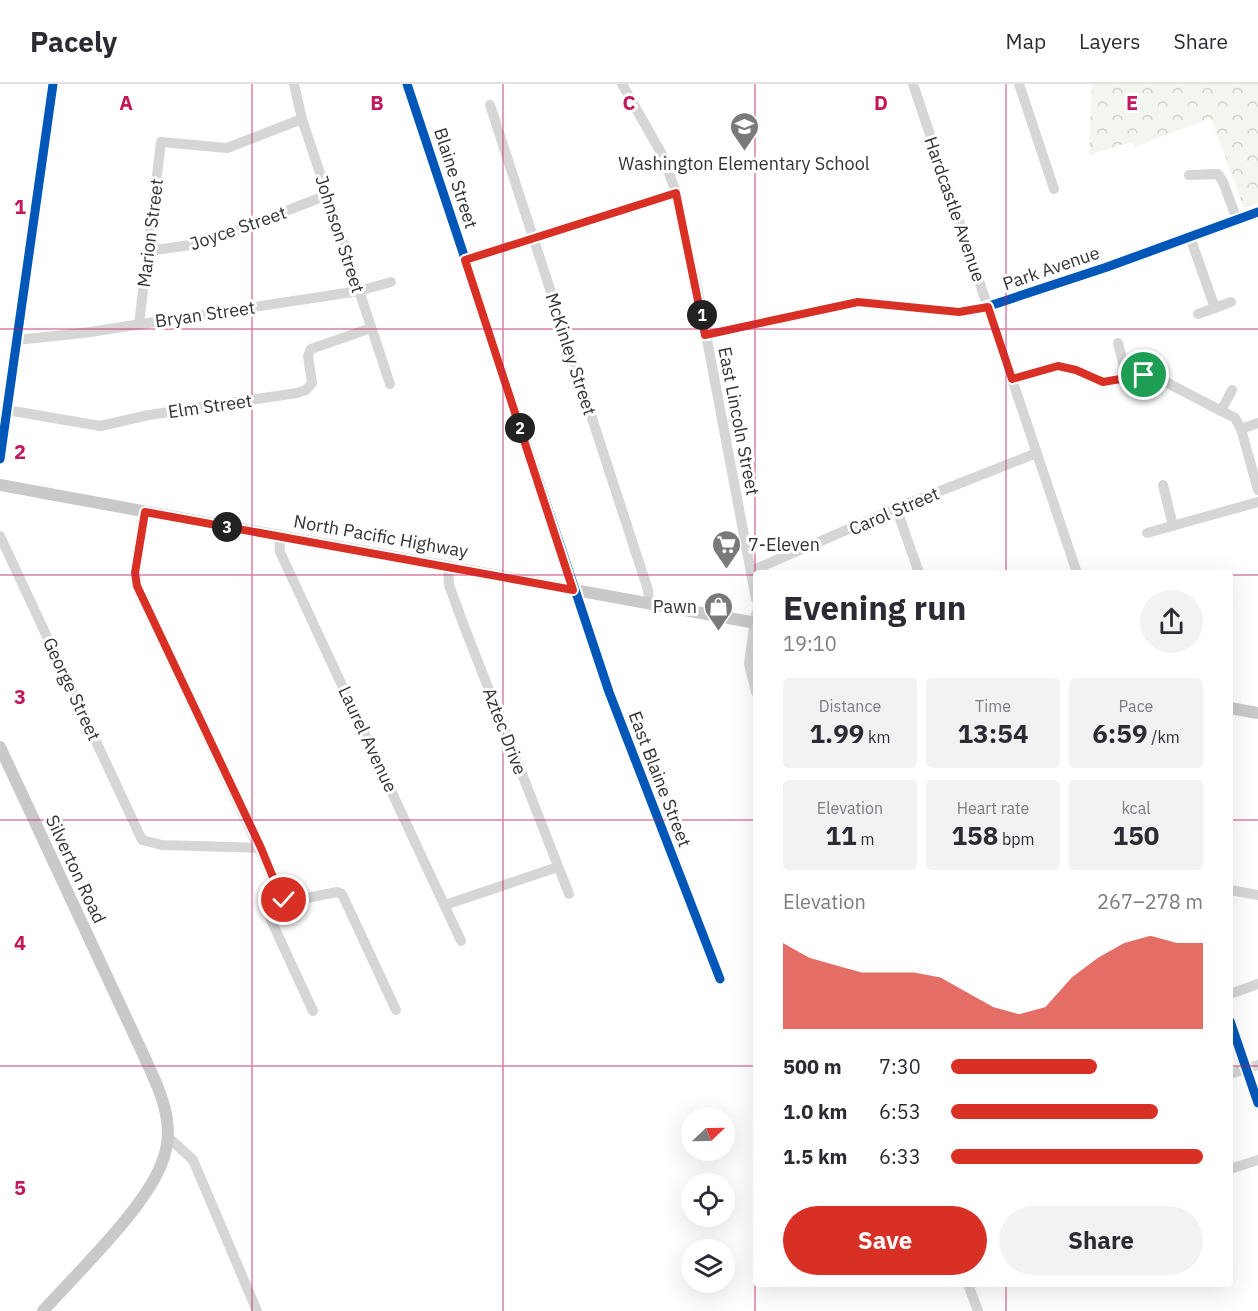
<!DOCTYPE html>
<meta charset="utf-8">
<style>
body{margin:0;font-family:"IBM Plex Sans",sans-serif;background:#f2f2f3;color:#2b2b33;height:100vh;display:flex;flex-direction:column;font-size:22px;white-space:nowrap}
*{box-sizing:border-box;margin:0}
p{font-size:20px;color:#7c7c81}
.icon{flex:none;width:33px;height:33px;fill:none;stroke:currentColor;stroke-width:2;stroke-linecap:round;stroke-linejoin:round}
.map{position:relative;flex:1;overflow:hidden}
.panel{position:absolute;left:753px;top:486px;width:480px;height:717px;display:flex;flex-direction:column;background:#fff;border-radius:6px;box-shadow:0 6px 24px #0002}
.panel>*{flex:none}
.needle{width:39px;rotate:68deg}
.controls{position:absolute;left:681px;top:1023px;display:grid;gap:12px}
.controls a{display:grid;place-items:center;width:54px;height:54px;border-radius:50%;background:#fff;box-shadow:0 6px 24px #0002;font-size:30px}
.pin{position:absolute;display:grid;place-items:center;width:51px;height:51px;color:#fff;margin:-26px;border:3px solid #fff;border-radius:50%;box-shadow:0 2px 6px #0007}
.km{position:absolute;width:30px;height:30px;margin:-15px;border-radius:50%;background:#222;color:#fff;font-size:16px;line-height:30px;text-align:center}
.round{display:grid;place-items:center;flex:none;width:63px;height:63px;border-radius:32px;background:#f2f2f3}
.headline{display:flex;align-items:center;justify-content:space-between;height:102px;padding:0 30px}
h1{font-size:33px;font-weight:700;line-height:45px}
.metrics{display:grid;grid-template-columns:repeat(3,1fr);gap:9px;height:102px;padding:6px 30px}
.metrics div{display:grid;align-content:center;border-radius:6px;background:#f2f2f3;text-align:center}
.metrics b{font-size:26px;font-weight:700}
.metrics small{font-size:16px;font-weight:400}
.metrics p{font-size:16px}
.chart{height:168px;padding:12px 30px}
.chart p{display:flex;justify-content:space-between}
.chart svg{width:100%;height:108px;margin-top:6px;fill:#d93025;opacity:.7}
.cta{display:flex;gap:12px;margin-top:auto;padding:12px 30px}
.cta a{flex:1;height:69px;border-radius:36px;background:#d93025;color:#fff;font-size:24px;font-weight:700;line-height:69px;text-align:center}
.cta a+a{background:#f2f2f3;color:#2b2b33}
ul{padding:0 30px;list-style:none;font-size:20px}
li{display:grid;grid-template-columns:96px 72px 1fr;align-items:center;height:45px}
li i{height:15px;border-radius:8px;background:#d93025}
header{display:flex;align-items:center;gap:36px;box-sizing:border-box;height:84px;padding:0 30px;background:#fff;border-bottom:2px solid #e1e1e2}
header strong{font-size:28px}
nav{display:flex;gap:33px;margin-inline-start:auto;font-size:21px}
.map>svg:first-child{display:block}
</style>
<header>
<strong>Pacely</strong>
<nav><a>Map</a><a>Layers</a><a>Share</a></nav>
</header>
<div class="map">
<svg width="1258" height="1227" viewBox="0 0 1258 1227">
<defs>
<pattern id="forest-crowns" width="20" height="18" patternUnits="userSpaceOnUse" patternTransform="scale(1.5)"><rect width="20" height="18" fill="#f2f6ee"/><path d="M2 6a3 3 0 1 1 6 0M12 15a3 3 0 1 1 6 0" fill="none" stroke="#d0d3cd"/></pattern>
</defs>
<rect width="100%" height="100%" fill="#fff"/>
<polygon fill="url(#forest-crowns)" points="1092,0 1258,0 1258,119 1244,124 1211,34 1134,63 1131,58 1089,71"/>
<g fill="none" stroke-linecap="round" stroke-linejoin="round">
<g stroke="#d6d6d6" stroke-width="10">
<polyline points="294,0 302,35 390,300"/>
<polyline points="407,0 609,608 720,895"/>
<polyline points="622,0 663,72 674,103 697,203 756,515"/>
<polyline points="913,0 1077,489"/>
<polyline points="1019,0 1054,105"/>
<polyline points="490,21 648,506 649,519"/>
<polyline points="1189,91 1218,90 1223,98 1237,136"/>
<polyline points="1190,153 1215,224"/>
<polyline points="148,167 205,159 327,111"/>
<polyline points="465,175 676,109"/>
<polyline points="1198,230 1231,218"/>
<polyline points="139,240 161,58 227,64 302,35"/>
<polyline points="705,251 858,218 950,228 974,227 1107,183 1258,128"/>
<polyline points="17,256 83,249 359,207 391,198"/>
<polyline points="1118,259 1127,295"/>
<polyline points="1012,295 1058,282 1076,286 1103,298 1152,291 1235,334 1241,345 1258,339"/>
<polyline points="7,326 100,342 149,331 297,309 306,306 312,299 308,272 311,265 371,244"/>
<polyline points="1221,327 1232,306"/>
<polyline points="1241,345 1258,406"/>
<polyline points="1163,401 1173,442"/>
<polyline points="897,426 919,489"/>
<path d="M145,428L135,489L137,502L277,803C280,815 269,824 271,836L313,927"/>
<polyline points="1147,449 1258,418"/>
<polyline points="0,452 142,756 162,761 261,764"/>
<polyline points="279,452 280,468 461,857"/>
<polyline points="448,483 449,501 464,542 569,810"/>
<polyline points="751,487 907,420 1037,369"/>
<polyline points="756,530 749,580 756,608"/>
<polyline points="1230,806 1258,811"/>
<polyline points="277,815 291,817 337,808 342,810 396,926"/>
<polyline points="445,821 558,783"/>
<polyline points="1230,910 1258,900"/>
<polyline points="1230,937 1258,1019"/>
<polyline points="1230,990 1258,981"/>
<polyline points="167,1052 193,1076 257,1227"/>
<polyline points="1230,1085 1258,1076"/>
<polyline points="968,1200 978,1227"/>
</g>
<g stroke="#c9c9c9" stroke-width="12">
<polyline points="0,375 53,0"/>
<polyline points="0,401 756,539"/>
<polyline points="1230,624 1258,629"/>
<path d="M0,663L144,972C153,992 164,1014 167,1036C169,1051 167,1067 161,1081C143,1126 77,1189 43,1227"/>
</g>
<defs>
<g id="cycleway">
<polyline points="407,0 609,608 720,895"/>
<polyline points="705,251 858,218 950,228 974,227 1107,183 1258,128"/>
<polyline points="0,375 53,0"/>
<polyline points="1230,937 1258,1019"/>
</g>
</defs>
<use href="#cycleway" stroke="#fff" stroke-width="13"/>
<use href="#cycleway" stroke="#0057b8" stroke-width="9"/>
</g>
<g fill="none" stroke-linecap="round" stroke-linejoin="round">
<defs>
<polyline id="route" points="284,816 277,815 277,803 261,764 137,502 135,489 145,428 573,506 465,176 676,109 705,251 858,218 959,228 988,223 1012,295 1058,282 1076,286 1103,298 1144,291"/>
</defs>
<use href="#route" stroke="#fff" stroke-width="12"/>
<use href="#route" stroke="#d93025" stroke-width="8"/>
</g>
<path fill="none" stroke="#c2185b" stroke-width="1.5" stroke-opacity="0.55" d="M252,0V1227M503,0V1227M755,0V1227M1006,0V489M0,245H1258M0,491H756M1230,491H1258M0,736H756M1230,736H1258M0,982H756M1230,982H1258M1006,1200V1227"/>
<defs>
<symbol id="school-pin" viewBox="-11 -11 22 30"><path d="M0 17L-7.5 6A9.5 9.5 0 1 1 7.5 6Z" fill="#7a7a7a" stroke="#fff"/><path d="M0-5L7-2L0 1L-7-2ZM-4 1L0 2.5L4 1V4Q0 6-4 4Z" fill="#fff"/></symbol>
<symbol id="supermarket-pin" viewBox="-11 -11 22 30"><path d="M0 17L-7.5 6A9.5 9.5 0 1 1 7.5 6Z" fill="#7a7a7a" stroke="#fff"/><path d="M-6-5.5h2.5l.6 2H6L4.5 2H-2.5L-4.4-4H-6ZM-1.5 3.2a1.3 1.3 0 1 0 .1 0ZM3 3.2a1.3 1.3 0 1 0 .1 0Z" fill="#fff"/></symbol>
<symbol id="shop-pin" viewBox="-11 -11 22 30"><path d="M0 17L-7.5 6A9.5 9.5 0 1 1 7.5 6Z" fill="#7a7a7a" stroke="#fff"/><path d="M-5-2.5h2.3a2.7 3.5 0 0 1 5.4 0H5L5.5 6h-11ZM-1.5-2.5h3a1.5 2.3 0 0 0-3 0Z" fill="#fff"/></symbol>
</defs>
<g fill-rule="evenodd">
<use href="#school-pin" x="728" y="26" width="33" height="45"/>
<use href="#supermarket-pin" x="710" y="444" width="33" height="45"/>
<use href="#shop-pin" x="702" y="506" width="33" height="45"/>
</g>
<g text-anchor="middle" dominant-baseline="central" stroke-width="6" stroke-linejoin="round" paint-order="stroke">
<g font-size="18" fill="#323232" stroke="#fff">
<text x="744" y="79">Washington Elementary School</text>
<text x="748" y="460" text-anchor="start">7-Eleven</text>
<text x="697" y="522" text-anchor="end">Pawn</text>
</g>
<g font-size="18" fill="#323232" stroke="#fff">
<text transform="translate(456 94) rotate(72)">Blaine Street</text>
<text transform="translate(955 125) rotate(71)">Hardcastle Avenue</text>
<text transform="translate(238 144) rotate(-19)">Joyce Street</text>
<text transform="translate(150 149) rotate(-83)">Marion Street</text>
<text transform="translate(340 150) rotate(72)">Johnson Street</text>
<text transform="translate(1051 184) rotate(-19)">Park Avenue</text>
<text transform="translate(205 230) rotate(-8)">Bryan Street</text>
<text transform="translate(571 270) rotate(72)">McKinley Street</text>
<text transform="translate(210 322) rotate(-8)">Elm Street</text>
<text transform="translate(739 337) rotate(79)">East Lincoln Street</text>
<text transform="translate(894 427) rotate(-23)">Carol Street</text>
<text transform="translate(381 452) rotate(10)">North Pacific Highway</text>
<text transform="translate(72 605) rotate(65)">George Street</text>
<text transform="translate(505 647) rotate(69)">Aztec Drive</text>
<text transform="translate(368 655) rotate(65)">Laurel Avenue</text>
<text transform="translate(660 695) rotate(69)">East Blaine Street</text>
<text transform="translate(76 785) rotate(65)">Silverton Road</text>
</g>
</g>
<g font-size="20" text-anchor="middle" font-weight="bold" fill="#c2185b" stroke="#fff" stroke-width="6" stroke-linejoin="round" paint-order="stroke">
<text x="126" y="26">A</text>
<text x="377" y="26">B</text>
<text x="629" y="26">C</text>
<text x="881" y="26">D</text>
<text x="1132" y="26">E</text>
<text x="20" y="130">1</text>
<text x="20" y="375">2</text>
<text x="20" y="620">3</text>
<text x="20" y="866">4</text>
<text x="20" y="1111">5</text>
</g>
</svg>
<div class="controls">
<a><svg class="needle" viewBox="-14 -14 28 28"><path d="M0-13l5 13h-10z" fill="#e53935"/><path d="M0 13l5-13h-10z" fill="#7c7c81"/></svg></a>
<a><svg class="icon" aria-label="locate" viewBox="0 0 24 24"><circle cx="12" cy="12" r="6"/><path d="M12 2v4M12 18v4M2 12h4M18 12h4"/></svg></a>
<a><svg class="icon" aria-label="layers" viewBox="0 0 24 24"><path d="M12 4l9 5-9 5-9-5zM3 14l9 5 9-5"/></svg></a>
</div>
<div class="pin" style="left:1144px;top:291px;background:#1e9e55"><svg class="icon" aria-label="arrive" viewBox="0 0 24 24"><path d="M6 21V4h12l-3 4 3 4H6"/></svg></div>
<div class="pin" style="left:284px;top:816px;background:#d93025"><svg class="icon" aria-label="check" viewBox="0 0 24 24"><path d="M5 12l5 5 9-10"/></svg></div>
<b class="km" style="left:702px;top:231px">1</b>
<b class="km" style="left:520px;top:344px">2</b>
<b class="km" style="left:227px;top:443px">3</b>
<section class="panel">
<div class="headline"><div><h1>Evening run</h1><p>19:10</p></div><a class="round"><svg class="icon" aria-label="share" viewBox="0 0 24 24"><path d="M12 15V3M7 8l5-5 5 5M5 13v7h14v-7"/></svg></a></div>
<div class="metrics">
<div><p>Distance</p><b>1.99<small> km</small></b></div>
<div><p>Time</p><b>13:54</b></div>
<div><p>Pace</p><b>6:59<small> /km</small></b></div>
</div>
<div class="metrics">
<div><p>Elevation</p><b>11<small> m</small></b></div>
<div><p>Heart rate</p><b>158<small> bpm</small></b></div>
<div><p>kcal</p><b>150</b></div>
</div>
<div class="chart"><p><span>Elevation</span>267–278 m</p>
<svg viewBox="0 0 160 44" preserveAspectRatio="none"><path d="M0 44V9L10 15L20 18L30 21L40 21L50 21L60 23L70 29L80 35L90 38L100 35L110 23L120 15L130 9L140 6L150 9L160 9V44z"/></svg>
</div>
<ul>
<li><b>500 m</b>7:30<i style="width:58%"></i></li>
<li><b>1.0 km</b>6:53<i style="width:82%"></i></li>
<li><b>1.5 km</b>6:33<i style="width:100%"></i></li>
</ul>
<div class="cta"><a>Save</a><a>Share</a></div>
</section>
</div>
